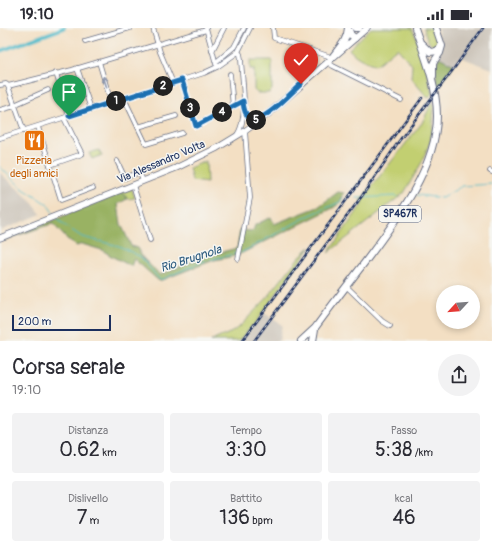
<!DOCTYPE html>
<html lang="it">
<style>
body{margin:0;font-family:Pangolin,sans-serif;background:#f2f2f3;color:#2b2b33;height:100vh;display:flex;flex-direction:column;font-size:15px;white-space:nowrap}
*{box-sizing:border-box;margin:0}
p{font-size:13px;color:#7c7c81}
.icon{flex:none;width:22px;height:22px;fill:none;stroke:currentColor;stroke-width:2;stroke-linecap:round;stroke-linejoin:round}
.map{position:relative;height:313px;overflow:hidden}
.details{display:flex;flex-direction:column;background:#fff;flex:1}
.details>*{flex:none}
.needle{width:26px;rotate:244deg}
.tools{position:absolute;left:436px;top:257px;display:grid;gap:8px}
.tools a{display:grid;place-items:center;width:44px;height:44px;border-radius:50%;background:#fff;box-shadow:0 2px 6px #0003;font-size:20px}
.scale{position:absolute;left:12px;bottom:10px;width:99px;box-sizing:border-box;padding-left:4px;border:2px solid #1b2f5e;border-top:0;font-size:11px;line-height:14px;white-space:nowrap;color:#1b2f5e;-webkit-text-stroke:3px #f6f6f2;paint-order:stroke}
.pin{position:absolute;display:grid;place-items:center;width:34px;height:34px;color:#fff;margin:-41px -17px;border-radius:50% 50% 50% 0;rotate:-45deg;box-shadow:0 0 4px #0007}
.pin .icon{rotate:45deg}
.km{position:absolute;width:20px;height:20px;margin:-10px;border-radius:50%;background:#222;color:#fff;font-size:11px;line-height:20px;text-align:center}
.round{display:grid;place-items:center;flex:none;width:42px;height:42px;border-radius:21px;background:#f2f2f3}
.headline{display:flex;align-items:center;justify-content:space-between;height:68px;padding:0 12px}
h1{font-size:22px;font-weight:600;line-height:30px}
.metrics{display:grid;grid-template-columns:repeat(3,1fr);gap:6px;height:68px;padding:4px 12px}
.metrics div{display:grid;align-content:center;border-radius:4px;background:#f2f2f3;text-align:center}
.metrics b{font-size:20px;font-weight:600}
.metrics small{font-size:11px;font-weight:400}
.metrics p{font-size:11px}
.status{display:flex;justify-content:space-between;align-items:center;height:28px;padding:0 20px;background:#fff;direction:ltr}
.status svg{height:11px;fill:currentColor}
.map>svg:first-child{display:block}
</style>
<div class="status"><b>19:10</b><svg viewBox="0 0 49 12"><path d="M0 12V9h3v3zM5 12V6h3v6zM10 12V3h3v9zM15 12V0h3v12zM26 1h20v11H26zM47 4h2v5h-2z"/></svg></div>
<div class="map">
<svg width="492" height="313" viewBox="0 0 492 313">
<rect width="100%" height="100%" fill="#f6f6f2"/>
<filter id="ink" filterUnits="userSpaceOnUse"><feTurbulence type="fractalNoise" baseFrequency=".025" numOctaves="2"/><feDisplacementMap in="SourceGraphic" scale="8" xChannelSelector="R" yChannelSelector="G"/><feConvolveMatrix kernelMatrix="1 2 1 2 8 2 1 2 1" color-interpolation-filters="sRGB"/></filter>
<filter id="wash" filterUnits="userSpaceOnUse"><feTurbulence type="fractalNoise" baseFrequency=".012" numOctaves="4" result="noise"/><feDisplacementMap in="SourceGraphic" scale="16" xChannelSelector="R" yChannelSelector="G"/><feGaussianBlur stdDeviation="0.9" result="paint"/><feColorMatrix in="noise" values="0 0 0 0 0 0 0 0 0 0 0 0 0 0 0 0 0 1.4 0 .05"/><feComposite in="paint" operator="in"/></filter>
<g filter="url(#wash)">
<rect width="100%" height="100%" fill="#f3dfc3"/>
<g fill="#cbc3b8">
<polygon points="438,0 492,0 492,41 460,29 454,37 441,30 439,29"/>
<polygon points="0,145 30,172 41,186 0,203"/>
<polygon points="264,285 282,297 279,313 238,313"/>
</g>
<g fill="#c2cf71" stroke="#6e7f68">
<path d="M371,0H412C422,20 427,44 432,66L428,70L411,50L412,37L397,20L376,37C365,33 356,30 349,21Z"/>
<path d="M424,0H433L439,16L436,19C427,16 426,8 424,0Z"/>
<polygon points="250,32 272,32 272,62 269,65 257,65 254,62 254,41 250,41"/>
<polygon points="432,74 434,78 433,96 430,114 422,134 404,165 328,225 363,175 360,173 422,95"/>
<polygon points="99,122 102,127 92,131 89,125"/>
<polygon points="206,133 207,155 192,153 189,140"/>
<polygon points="132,161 135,170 127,171 123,164"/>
<polygon points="310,219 255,295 238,313 211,313 232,304 240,298 267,270 299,229"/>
</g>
<g fill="#99b263" stroke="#5a7060">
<path d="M439,29L454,37L438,59C435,50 435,36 439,29Z"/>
<path d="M123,164L127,171L118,176L121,196L131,218L137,220L143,230L160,247L202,229L237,220L240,202L253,203L255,197L271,189L274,196L318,179L338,164L344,165L340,175L333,180L236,228L214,232L159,253L134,231L131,238L113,229L102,222L82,216L77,218C66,212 62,205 53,196L45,198L2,213Z"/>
</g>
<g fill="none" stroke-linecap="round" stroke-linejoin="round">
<g stroke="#4ebac9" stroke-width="1">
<polyline points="0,139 22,160 47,176 54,186"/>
<polyline points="417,167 442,170 462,158 491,156"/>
<polyline points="357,170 397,168"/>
<polyline points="57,190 61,195 82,209 119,218 141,229 159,251 163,251 201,234 238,225"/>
<polyline points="241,225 308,188 340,174 343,170"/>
</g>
<polyline stroke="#4ebac9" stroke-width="3.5" points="0,23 64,0"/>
</g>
</g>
<g filter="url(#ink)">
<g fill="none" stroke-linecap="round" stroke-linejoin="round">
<defs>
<g id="street">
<polyline points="153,0 160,24 173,55"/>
<polyline points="206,0 216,36"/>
<polyline points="273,0 274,10 328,28 331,31"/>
<polyline points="85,13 130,0"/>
<polyline points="212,23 224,0"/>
<polyline points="99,34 111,74"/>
<polyline points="216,34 234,19 244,0"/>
<polyline points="327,34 333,38 401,72"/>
<polyline points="77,40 91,81"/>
<polyline points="56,45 69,88"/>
<polyline points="230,46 233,79"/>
<polyline points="182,52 196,98 243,73"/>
<polyline points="0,57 6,56 8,58 24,103"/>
<polyline points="8,58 72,42 206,2"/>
<polyline points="124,70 146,116 182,105"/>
<polyline points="14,77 48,62"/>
<polyline points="0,82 15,78"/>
<path d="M246,86C250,91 253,93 259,91"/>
<polyline points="38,99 61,172 93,160"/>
<polyline points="138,99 176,88"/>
<path d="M237,107C249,89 242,53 241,31L240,26L238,24"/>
<polyline points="0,110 204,45 217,39 238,24 250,0"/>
<polyline points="117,133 125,150 137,145 141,148 143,153"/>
<polyline points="50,137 82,126 64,90"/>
<polyline points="490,143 492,144"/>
<polyline points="133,157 150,212"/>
<polyline points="238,231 250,170 245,103"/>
<polyline points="346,258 382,293 390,298"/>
</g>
<polyline id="secondary" points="0,210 176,140 217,120 245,103 268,86 367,0"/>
<g id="primary">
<polyline points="348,0 351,7 355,10"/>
<polyline points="355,0 359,0"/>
<path d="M422,16L430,24C435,24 439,23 441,18"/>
<path d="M331,31C338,20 347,14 348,0"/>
<polyline points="433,48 433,36 435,32 440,25 442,18 436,0"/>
<path d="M301,313L315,300C331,278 348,256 365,234C394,195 437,140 437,88C437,58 425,29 415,0"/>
<polyline points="313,313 315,301"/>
</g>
</defs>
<use href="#street" stroke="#676d81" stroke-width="5.5"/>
<use href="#secondary" stroke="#676d81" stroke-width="7"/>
<use href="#primary" stroke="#676d81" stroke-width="8"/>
<use href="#street" stroke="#fff" stroke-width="4"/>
<use href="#secondary" stroke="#fff" stroke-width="5.5"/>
<use href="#primary" stroke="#fff" stroke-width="6"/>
<defs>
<g id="rail">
<polyline points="242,313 422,70"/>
<polyline points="254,313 362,168 399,113 455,39 483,0"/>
</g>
</defs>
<use href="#rail" stroke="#1b2f5e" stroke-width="2.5"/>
<use href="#rail" stroke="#f6f6f2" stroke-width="1" stroke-dasharray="3" stroke-linecap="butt"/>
</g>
<defs><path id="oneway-shaft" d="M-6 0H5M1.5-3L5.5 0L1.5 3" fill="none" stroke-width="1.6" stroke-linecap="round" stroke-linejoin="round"/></defs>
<use stroke="#8d97ae" href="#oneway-shaft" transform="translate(105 54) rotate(-107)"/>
</g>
<g fill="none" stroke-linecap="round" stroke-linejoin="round" filter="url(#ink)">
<defs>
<path id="route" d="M69,88L182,52L196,98L243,73C246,117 287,68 301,56"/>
</defs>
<use href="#route" stroke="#fff" stroke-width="8"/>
<use href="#route" stroke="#1f6fb2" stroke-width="5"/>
</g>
<defs>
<symbol id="restaurant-square" viewBox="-11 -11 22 22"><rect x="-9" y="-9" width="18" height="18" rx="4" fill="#e8710a" stroke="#f6f6f2"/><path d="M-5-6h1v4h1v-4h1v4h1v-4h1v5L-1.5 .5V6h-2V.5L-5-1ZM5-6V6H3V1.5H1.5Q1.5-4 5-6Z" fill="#fff"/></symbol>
</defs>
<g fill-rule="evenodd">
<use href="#restaurant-square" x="22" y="100" width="25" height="25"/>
</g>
<g text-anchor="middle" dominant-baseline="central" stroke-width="3" stroke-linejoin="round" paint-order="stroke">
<rect fill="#f6f6f2" stroke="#5d6b8a" stroke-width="1" x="379" y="178" width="42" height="16" rx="3"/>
<g font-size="10" font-weight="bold" fill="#1b2f5e">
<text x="400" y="186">SP467R</text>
</g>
<g font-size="11" fill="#c56008" stroke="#f6f6f2">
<text x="34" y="132">Pizzeria<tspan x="34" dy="13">degli amici</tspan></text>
</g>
<g font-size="11" fill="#1b2f5e" stroke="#f6f6f2">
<text transform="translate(161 134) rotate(-23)">Via Alessandro Volta</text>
</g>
<g font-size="12" font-style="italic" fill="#2a597e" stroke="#f6f6f2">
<text transform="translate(191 231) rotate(-18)">Rio Brugnola</text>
</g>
</g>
</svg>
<div class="tools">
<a><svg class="needle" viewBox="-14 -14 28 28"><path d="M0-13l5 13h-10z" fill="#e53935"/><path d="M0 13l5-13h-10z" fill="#7c7c81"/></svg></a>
</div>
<div class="scale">200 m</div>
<div class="pin" style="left:69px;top:88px;background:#1e9e55"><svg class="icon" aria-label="arrive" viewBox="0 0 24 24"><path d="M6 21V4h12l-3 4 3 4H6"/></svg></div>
<div class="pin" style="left:301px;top:56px;background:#d93025"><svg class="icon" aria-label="check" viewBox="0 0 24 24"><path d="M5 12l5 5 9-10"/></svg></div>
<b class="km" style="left:116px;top:73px">1</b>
<b class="km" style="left:163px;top:58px">2</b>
<b class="km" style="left:190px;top:80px">3</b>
<b class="km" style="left:222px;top:84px">4</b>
<b class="km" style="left:256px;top:92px">5</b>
</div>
<section class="details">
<div class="headline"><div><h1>Corsa serale</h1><p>19:10</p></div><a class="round"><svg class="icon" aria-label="share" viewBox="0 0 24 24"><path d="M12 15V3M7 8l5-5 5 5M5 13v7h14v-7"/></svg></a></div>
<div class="metrics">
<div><p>Distanza</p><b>0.62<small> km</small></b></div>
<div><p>Tempo</p><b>3:30</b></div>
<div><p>Passo</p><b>5:38<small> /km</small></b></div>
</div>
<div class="metrics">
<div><p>Dislivello</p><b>7<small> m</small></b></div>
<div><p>Battito</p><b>136<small> bpm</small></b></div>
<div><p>kcal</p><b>46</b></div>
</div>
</section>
